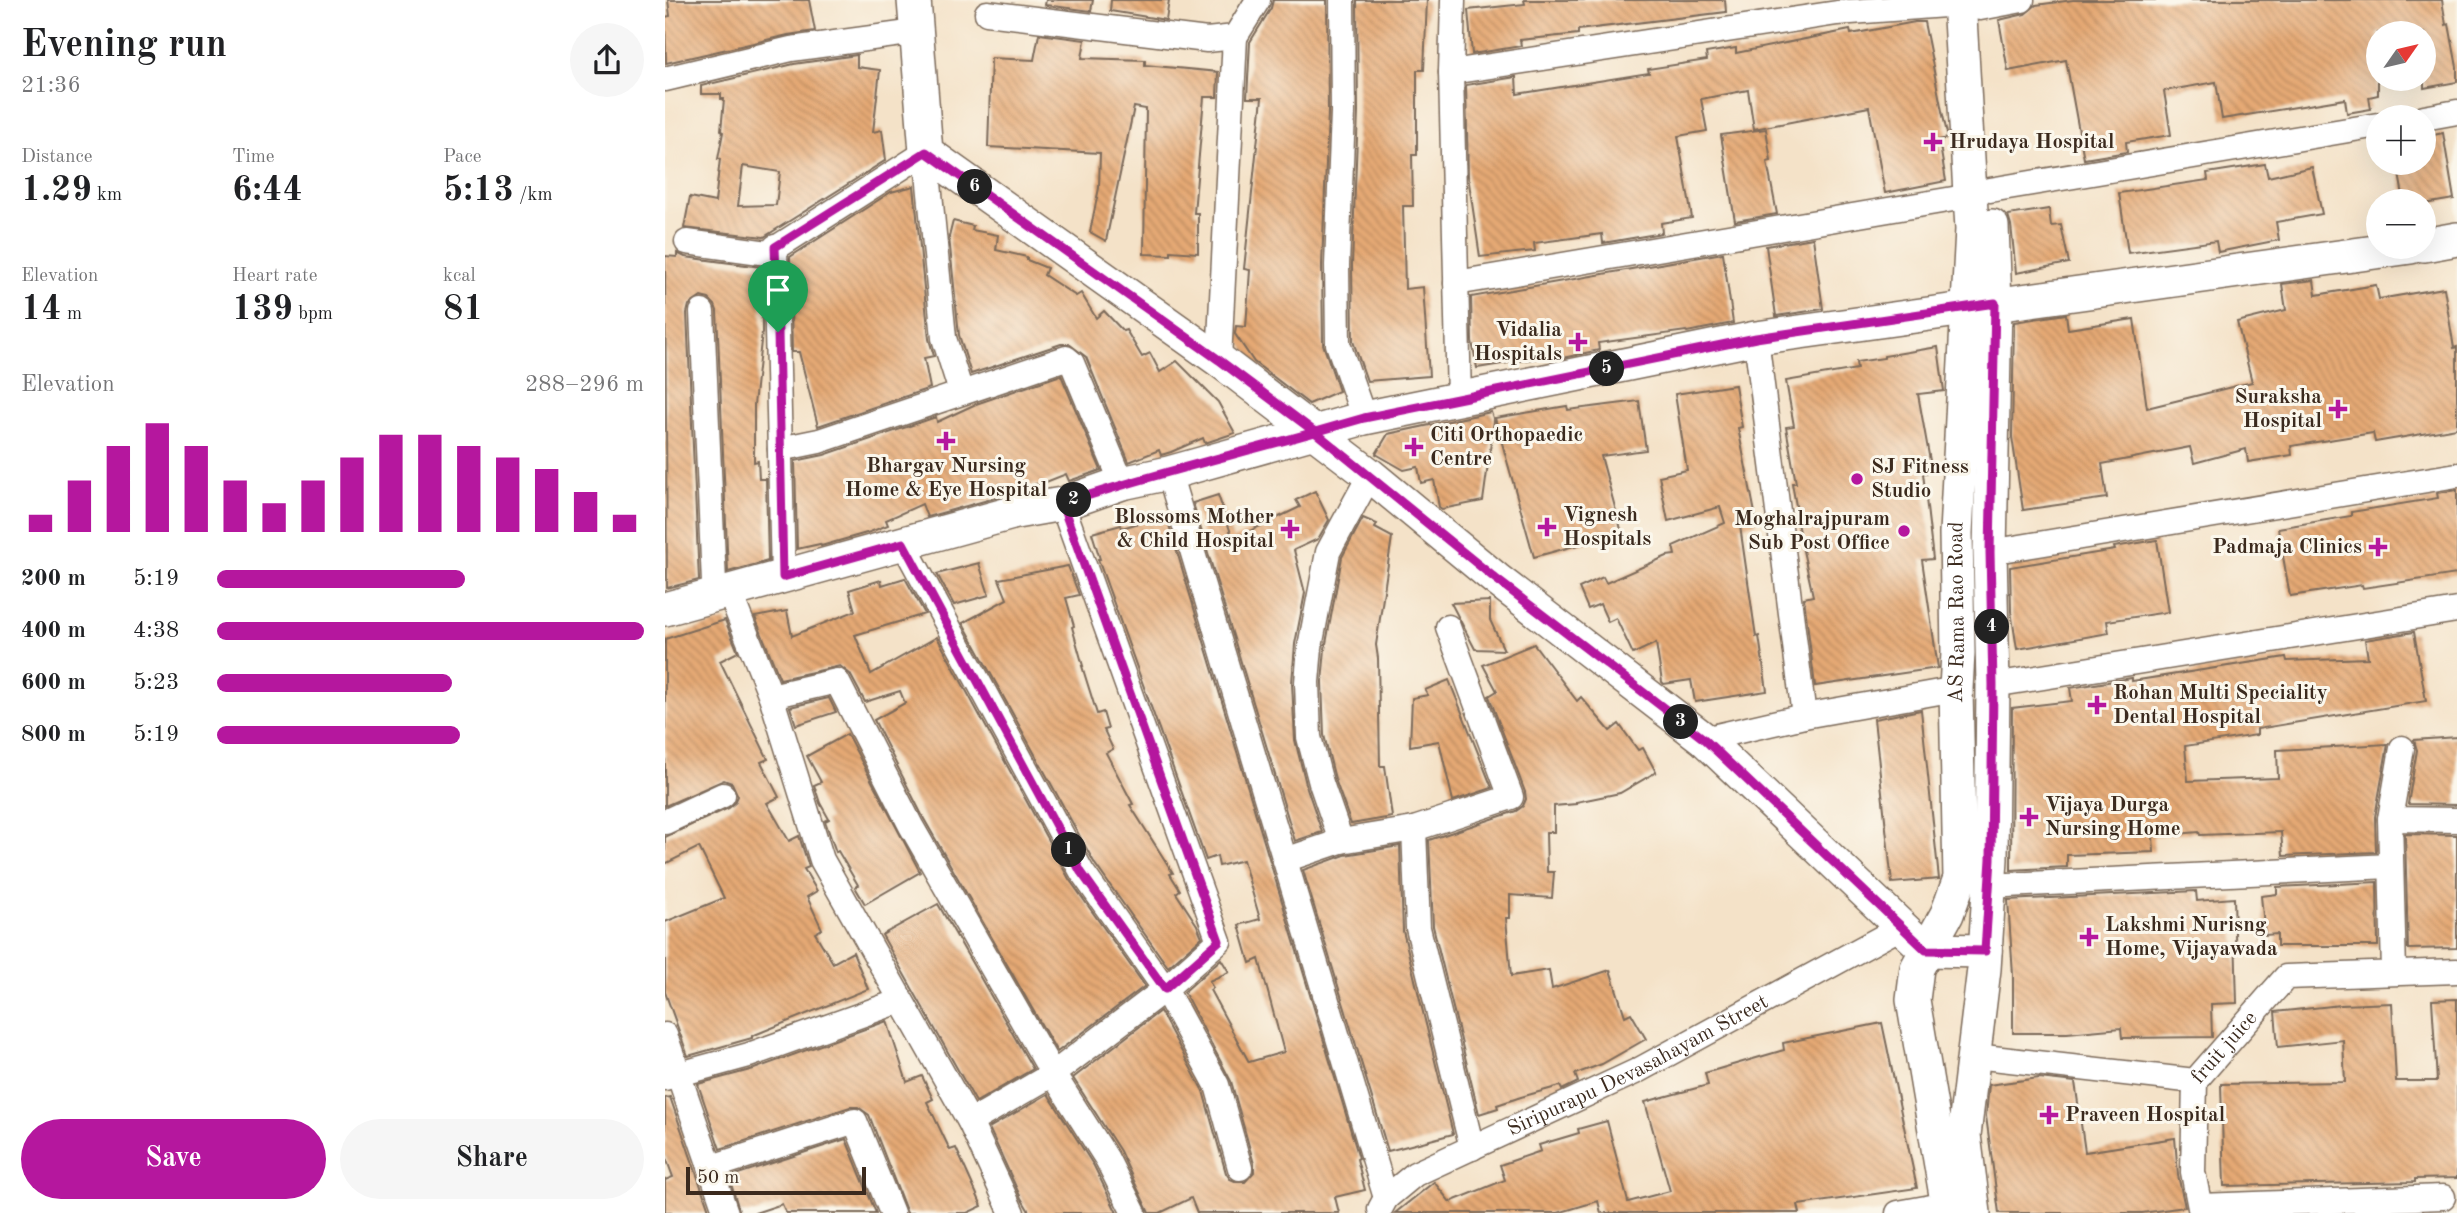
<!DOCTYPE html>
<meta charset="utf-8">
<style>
body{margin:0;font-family:"Old Standard TT",serif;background:#f6f6f6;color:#202124;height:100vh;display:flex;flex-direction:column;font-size:26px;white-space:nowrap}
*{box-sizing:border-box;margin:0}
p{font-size:23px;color:#757577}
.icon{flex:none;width:38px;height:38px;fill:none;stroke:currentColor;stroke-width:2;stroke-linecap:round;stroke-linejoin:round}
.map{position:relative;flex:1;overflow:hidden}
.panel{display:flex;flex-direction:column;background:#fff;width:665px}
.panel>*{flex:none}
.needle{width:46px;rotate:56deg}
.tools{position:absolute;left:1701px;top:21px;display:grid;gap:14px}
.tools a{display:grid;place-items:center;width:70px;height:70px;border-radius:50%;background:#fff;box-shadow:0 7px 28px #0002;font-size:35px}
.scale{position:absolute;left:21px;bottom:18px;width:180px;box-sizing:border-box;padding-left:7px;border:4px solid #3b2a1e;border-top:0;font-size:19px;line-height:24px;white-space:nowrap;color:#3b2a1e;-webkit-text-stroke:5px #fbf7ec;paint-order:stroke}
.pin{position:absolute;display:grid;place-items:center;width:60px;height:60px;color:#fff;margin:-72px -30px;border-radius:50% 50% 50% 0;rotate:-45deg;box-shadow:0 0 7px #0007}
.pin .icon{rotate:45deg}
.km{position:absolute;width:35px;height:35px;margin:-18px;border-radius:50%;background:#222;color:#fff;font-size:19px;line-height:35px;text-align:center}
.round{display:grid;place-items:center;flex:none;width:74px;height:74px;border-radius:37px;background:#f6f6f6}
.headline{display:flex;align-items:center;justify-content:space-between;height:119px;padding:0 21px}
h1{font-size:38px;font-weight:800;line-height:52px}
.stats{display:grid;grid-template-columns:repeat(3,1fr);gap:10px;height:119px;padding:7px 21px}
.stats div{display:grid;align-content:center}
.stats b{font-size:35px;font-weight:800}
.stats small{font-size:19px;font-weight:400}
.stats p{font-size:19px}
.chart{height:196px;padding:14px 21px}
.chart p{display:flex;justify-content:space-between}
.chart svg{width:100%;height:126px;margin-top:7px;stroke:#b5179e;stroke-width:6}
.button{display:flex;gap:14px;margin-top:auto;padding:14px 21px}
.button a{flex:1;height:80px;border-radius:42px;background:#b5179e;color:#fff;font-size:28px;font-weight:800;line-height:80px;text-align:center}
.button a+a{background:#f6f6f6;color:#202124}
ul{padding:0 21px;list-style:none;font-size:23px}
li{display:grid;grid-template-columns:112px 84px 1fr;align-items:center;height:52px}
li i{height:18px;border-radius:9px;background:#b5179e}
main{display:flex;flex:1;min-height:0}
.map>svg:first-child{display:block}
</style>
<main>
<section class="panel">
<div class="headline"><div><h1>Evening run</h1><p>21:36</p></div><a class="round"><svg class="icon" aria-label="share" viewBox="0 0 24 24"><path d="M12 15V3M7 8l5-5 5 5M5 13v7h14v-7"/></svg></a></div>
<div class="stats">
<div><p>Distance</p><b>1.29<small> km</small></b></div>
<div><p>Time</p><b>6:44</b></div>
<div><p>Pace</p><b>5:13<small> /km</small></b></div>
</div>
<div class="stats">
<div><p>Elevation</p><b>14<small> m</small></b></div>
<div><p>Heart rate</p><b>139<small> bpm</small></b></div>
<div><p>kcal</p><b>81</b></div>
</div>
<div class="chart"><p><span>Elevation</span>288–296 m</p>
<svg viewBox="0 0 160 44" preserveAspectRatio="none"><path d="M5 44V38M15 44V26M25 44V14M35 44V6M45 44V14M55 44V26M65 44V34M75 44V26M85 44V18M95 44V10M105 44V10M115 44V14M125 44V18M135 44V22M145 44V30M155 44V38"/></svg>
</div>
<ul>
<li><b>200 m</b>5:19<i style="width:58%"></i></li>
<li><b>400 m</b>4:38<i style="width:100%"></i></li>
<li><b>600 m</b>5:23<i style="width:55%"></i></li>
<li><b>800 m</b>5:19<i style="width:57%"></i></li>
</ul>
<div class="button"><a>Save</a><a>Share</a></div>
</section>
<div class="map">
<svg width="1792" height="1213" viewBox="0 0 1792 1213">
<defs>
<pattern id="building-back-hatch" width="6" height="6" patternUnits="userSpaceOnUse" patternTransform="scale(1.75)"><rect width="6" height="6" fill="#e5a974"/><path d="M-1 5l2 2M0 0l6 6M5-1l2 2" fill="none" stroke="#bb8a5f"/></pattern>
</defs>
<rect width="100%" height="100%" fill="#fbf7ec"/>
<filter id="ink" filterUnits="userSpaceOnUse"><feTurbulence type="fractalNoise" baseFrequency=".0143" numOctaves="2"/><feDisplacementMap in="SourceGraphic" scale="14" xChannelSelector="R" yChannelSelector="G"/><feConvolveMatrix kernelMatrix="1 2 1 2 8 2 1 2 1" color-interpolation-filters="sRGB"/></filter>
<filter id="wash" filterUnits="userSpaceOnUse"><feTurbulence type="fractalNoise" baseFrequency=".00686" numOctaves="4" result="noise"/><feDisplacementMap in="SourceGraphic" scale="28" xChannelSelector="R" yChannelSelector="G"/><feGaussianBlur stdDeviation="1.57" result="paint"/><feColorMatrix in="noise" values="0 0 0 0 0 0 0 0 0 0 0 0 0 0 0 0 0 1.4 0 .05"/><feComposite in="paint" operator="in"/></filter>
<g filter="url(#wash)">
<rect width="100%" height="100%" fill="#f4e2c8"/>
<g id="blocks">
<g fill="url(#building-back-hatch)" fill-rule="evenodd">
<polygon points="3,0 144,0 150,31 123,35 1,63 0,17 5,16"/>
<polygon points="381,0 428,0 426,11 380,5"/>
<polygon points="446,0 504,0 501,20 445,11"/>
<polygon points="608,0 662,0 663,112 657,265 658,344 674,391 644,404 589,362 570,334 571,326 581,327 585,270 579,269 597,98 582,98 585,42 606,8"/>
<polygon points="692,0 762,0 759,70 752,70 752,155 747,155 748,206 738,206 740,289 758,287 764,376 702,381 688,341 687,265 693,112"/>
<polygon points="859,0 1060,0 1061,12 913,30 913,34 855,40 856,46 807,54 803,10 860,4"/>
<polygon points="1408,0 1777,0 1781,25 1784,24 1792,67 1792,82 1759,88 1759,33 1713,33 1713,95 1704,97 1706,109 1682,113 1680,99 1557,119 1551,82 1499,91 1506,135 1461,142 1462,152 1419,159 1401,60 1343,71 1334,20 1360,14 1371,5"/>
<polygon points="1250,22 1259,22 1277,111 1283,138 1274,140 1281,181 1220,193 1204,107 1089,129 1083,90 1036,99 1042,131 1013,136 1027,218 996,223 997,233 938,243 937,234 869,243 870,251 815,257 803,176 801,85 851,77 852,94 984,73 983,69 1042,60 1041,53 1071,48 1071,53 1185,30 1186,34"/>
<polygon points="374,34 420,40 417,58 480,60 480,65 553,72 552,97 539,97 529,213 533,213 533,253 506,251 506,255 479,254 481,109 469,107 441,241 425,232 434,188 435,153 323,147 326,58 369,60"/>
<path d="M192,55V67L215,70L208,132L217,130L221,160L99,237L19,228L25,197L50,202L55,159H53L58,132L56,131L59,99H56V94H36V86L129,64ZM78,166L115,172L111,205L73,206Z"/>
<polygon points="1101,129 1106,161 1102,162 1112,214 1070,221 1056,135"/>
<polygon points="1778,133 1789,199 1759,204 1759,201 1739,201 1732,163 1759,163 1759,137"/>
<polygon points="1600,164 1603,177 1647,167 1657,214 1611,222 1614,240 1553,252 1551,241 1463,253 1454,193 1543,180 1542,173"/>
<polygon points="249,186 264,339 269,356 259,358 265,388 153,426 134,352 127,352 125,257 226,192"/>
<polygon points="1384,209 1386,226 1396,225 1404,263 1351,273 1346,225 1343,215"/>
<polygon points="288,221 308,226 307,230 333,235 331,250 362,257 362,260 382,268 379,275 411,296 416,293 431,318 439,311 458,331 461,330 477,357 485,353 495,372 512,361 553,402 570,433 540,443 538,438 506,452 496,455 494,450 464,462 421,357 404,344 396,344 306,374 294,335 284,237"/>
<polygon points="1148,238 1158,309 1111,316 1101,246"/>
<polygon points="12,253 20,257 96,267 97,332 89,405 89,462 93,461 94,479 101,479 103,561 63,572 52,311 50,305 44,299 36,297 24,305 22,313 34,580 2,588 0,256 12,257"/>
<polygon points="1058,253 1068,323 1022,332 1021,331 933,343 934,350 893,359 887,360 886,356 812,368 807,341 806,297"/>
<polygon points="1649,280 1651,295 1711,285 1714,299 1779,288 1789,348 1792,347 1792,428 1710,442 1708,433 1626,446 1627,455 1583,462 1581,449 1529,463 1525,447 1437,464 1442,498 1358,510 1347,437 1349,322 1401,314 1403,329 1469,319 1482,408 1587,382 1572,322 1621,310 1617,284"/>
<polygon points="1273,347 1279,391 1253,394 1267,472 1258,473 1268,559 1257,560 1273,668 1150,686 1139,598 1148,596 1132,523 1134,523 1127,483 1131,483 1121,427 1129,426 1121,381 1192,369 1191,362 1219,358 1219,356"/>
<polygon points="396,375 436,470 404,481 401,474 371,486 371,484 348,493 262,517 257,504 221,520 223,525 205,532 156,546 155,544 132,549 130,461 159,455 271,417 272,422 311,404"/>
<polygon points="1070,385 1077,427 1073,428 1092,523 1075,526 1091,637 1094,636 1102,691 1030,702 1026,680 999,684 997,682 991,643 968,654 951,618 943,622 935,604 923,609 914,588 938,577 941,583 1002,556 1010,555 1008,546 1060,523 1055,507 1003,521 994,476 1022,470 1010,394"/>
<polygon points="974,401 981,450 936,456 957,533 869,557 830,418 902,406 903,410"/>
<polygon points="826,412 829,421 818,501 777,509 774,507 769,480 756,483 753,467 739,470 711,454 723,434"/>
<polygon points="1792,490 1792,574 1698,588 1697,585 1625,596 1613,528 1686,516 1686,512 1773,498 1772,493"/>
<polygon points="650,491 664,520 653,539 629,550 640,593 630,644 627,683 630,740 642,788 657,832 630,841 528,503 553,495 568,539 635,507 631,500"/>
<polygon points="501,515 694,1158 692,1159 700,1190 670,1197 674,1213 532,1213 526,1198 495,1213 484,1213 455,1151 408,1078 495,1011 538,1091 561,1173 565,1179 572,1182 580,1182 589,1172 589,1164 566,1081 519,992 556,959 564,972 544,981 548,988 545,990 584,1062 619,1052 594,959 585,963 574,925 595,919 578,860 554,866 552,856 541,860 433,559 435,559 427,533 456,525 457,528"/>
<polygon points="698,518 712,524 710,528 727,537 711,645 713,658 715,766 720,766 727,817 686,824 670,779 659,735 657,682 660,649 677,557"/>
<polygon points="1492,540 1503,612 1442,621 1444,633 1352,649 1346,611 1345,567 1450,550 1449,547"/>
<polygon points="314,563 324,595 289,605 272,574"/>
<polygon points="403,566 414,595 401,598 409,626 407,627 418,666 417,666 432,714 438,712 443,729 439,730 448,749 441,753 468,804 465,805 508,873 505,874 515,890 511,893 532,925 537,937 503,967 430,864 298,623 342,599 334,579"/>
<polygon points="240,578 260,614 190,635 206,674 272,637 404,879 480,986 392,1052 259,819 209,720 240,703 235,691 200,702 185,674 175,666 115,679 90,617 122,611 127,636 190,611 184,590 216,580 217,585"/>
<polygon points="825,601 825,620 839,650 810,649 786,603"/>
<polygon points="60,620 73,652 55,661 103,759 96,762 114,797 102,803 124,841 134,836 144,867 139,869 152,891 142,897 157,929 150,933 168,963 188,952 203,989 87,1036 87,1038 23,1056 0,992 0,922 59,898 34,847 0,864 0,837 64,808 70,803 73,796 67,783 59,780 0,806 0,639"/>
<polygon points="1749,632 1761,701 1592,729 1592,735 1520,746 1523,781 1613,778 1612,750 1723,744 1710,817 1711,852 1618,856 1616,832 1535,835 1534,832 1488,836 1489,852 1402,855 1402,867 1346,870 1347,708 1407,701 1405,688 1467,678 1467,681 1621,657 1622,661 1703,658 1700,640"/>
<polygon points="869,644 912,701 916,697 945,731 954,724 973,750 978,748 991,772 955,793 911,802 911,804 889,806 889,832 881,832 882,872 889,872 887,898 845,895 845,918 841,918 846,976 884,970 887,989 945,970 960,1016 966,1013 981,1039 937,1064 910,1074 913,1082 897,1090 895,1086 856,1097 832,1105 833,1108 814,1114 768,926 764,840 851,811 858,806 861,799 860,792 824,696 832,691 818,665"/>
<polygon points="784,680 827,788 788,801 774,741 745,746 747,698 763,695 760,690"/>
<polygon points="164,698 171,712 131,725 125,707"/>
<polygon points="1256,710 1274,879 1227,883 1209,719"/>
<polygon points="182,734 255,872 200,904 190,887 193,885 173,851 171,852 160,821 164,819 155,803 149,785 156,782 142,756"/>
<polygon points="1792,737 1792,805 1743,804 1752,750 1749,740"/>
<polygon points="1740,834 1792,835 1792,948 1743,949"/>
<polygon points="735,846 738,931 788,1134 723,1151 638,870 680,855"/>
<polygon points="1712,882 1713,946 1612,946 1612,934 1600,935 1596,896 1612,894 1612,887"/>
<polygon points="1531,891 1532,901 1569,898 1572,1003 1546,1004 1547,1037 1457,1038 1456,1028 1402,1033 1348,1033 1348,975 1343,900"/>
<polygon points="273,904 368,1069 311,1102 217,935"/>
<polygon points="1792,999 1792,1178 1750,1179 1750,1182 1559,1186 1556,1084 1680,1082 1678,1040 1613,1047 1610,1012 1676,1005 1727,1003 1731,1081 1772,1081 1767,1000"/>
<polygon points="222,1021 242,1082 257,1076 268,1099 262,1102 285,1150 291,1148 317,1206 302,1213 242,1213 204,1115 193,1107 185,1107 55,1149 33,1084 89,1069"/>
<polygon points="1217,1023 1252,1188 1133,1205 1135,1213 936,1213 933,1201 893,1213 730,1213 769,1182 785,1202 840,1180 835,1165 876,1151 874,1145 914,1133 913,1129 942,1121 963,1202 1005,1191 980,1102 1043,1085 1040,1073 1119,1050 1118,1043"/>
<polygon points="1374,1078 1410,1082 1420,1152 1510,1138 1513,1175 1520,1207 1477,1213 1334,1213 1321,1116 1324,1085"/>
<polygon points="383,1094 429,1166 452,1213 365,1213 356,1198 324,1128"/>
<polygon points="5,1097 45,1213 0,1213 0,1180 8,1177 0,1155 0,1098"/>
<polygon points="181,1139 211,1213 121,1213 117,1204 90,1213 75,1213 64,1177"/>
</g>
</g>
</g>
<g filter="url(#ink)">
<use href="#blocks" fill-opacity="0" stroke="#7c6a5a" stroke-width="2"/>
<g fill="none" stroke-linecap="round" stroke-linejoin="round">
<defs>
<g id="street">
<polyline points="677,0 678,112 672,265 673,344 699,418"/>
<polyline points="1315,8 1357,0"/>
<polyline points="322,13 542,40 570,37 593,0"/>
<polyline points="786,72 788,0"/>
<polyline points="0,79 126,49 251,32"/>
<polyline points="1759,118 1792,112"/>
<polyline points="1325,190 1713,125"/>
<polyline points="22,242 103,253 261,152 279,338 296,392"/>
<polyline points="110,247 118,577"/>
<polyline points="791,283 1306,196"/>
<polyline points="37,312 49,583 64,591 106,696 157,860 305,1122 347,1213"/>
<polyline points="1091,338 1139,716"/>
<polyline points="554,360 570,37"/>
<polyline points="794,399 786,72 1172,13 1294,4"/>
<polyline points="115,449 154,441 401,358 407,363 457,483"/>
<polyline points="504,473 721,1198"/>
<polyline points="238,543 417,872 500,989 552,1085 575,1168"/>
<polyline points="1325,552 1792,475"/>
<polyline points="1328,685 1792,610"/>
<polyline points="106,696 172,681 246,826 388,1074 442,1159 469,1213"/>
<polyline points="1039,739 1139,716 1291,689"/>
<polyline points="1725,819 1792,820"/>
<polyline points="0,822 58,795"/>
<polyline points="749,829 753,928 807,1148"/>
<polyline points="676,841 656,783 644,737 642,682 645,647 663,552 705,475"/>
<polyline points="620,860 676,841 749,829 846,797 783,627"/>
<polyline points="1324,886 1725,866"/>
<polyline points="1729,972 1725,819 1737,748"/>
<polyline points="0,1035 61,1213"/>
<path id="s1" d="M1310,1056L1530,1081L1621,977L1792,971"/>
<polyline points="0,1078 84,1055 235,1001"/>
<polyline points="1530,1081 1528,1172 1536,1213"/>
<polyline points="305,1122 388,1074 500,989 554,941 397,504"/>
<polyline points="47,1167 190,1121 227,1213"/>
<polyline points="1535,1206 1778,1197"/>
<path id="s2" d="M715,1209L721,1198L750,1174L972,1071L1238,926"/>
<polyline points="1233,1213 1283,1204"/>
</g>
<g id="secondary">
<polyline points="249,0 261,152 554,360 705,475 831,579 1039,739 1261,950 1320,951"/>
<polyline points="1759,245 1792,239"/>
<polyline points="0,609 351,512 397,504 457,483 504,473 699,418 1091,338 1746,247"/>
<path id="s3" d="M1284,1213L1248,1000L1252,968L1282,914L1295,878L1291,689L1293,653L1291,533L1307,229L1294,0"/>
<polyline points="1309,1213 1299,1135 1319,969 1326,859 1328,685 1325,552 1330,303 1327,226"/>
</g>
</defs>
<use href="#street" stroke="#7c6a5a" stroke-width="27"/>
<use href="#secondary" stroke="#7c6a5a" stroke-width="36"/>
<use href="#street" stroke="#fff" stroke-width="24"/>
<use href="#secondary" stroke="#fff" stroke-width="33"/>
</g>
</g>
<g fill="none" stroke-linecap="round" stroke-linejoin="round" filter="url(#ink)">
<defs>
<path id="route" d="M113,332L118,577L238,543L416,872L500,989L554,941L397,504C480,476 565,456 650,432L831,579L1039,739L1261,950L1320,951L1326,859L1328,685L1325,552L1330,303L1091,338L699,418L650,432L554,360L261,152L110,247L113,332"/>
</defs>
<use href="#route" stroke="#fff" stroke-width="14"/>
<use href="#route" stroke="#b5179e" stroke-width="9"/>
</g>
<g fill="#b5179e" stroke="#fbf7ec" stroke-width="2.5">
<path d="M1264.5 131.5h7v7h7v7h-7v7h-7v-7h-7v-7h7z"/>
<path d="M909.5 331.5h7v7h7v7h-7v7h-7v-7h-7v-7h7z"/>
<path d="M1669.5 398.5h7v7h7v7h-7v7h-7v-7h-7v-7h7z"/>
<path d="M277.5 430.5h7v7h7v7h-7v7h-7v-7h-7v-7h7z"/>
<path d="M745.5 436.5h7v7h7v7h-7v7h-7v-7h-7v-7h7z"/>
<circle cx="1192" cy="479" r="7"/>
<path d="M878.5 516.5h7v7h7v7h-7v7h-7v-7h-7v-7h7z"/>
<path d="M621.5 518.5h7v7h7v7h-7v7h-7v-7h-7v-7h7z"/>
<circle cx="1239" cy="531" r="7"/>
<path d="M1709.5 536.5h7v7h7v7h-7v7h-7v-7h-7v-7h7z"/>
<path d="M1428.5 694.5h7v7h7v7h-7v7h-7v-7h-7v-7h7z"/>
<path d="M1360.5 806.5h7v7h7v7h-7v7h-7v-7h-7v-7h7z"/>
<path d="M1420.5 926.5h7v7h7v7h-7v7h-7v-7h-7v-7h7z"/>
<path d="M1380.5 1104.5h7v7h7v7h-7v7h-7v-7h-7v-7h7z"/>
</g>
<g text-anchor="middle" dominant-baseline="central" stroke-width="6" stroke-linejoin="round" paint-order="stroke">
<g font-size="21" font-weight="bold" fill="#3b2a1e" stroke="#fbf7ec" text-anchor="start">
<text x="1284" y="142">Hrudaya Hospital</text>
<text x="897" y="330" text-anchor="end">Vidalia<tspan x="897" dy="24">Hospitals</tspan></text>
<text x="1657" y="397" text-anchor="end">Suraksha<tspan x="1657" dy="24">Hospital</tspan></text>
<text x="765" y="435">Citi Orthopaedic<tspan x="765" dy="24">Centre</tspan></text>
<text x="281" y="466" text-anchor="middle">Bhargav Nursing<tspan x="281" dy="24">Home &amp; Eye Hospital</tspan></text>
<text x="1206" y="467">SJ Fitness<tspan x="1206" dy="24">Studio</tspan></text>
<text x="898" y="515">Vignesh<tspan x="898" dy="24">Hospitals</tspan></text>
<text x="609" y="517" text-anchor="end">Blossoms Mother<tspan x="609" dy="24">&amp; Child Hospital</tspan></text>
<text x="1225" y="519" text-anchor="end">Moghalrajpuram<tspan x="1225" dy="24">Sub Post Office</tspan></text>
<text x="1697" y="547" text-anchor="end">Padmaja Clinics</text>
<text x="1448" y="693">Rohan Multi Speciality<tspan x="1448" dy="24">Dental Hospital</tspan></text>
<text x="1380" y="805">Vijaya Durga<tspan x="1380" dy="24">Nursing Home</tspan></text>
<text x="1440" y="925">Lakshmi Nurisng<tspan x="1440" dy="24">Home, Vijayawada</tspan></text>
<text x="1400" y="1115">Praveen Hospital</text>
</g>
<g font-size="21" fill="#3b2a1e" stroke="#fbf7ec">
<text stroke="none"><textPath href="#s3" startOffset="614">AS Rama Rao Road</textPath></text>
<text stroke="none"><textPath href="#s1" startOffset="266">fruit juice</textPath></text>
<text stroke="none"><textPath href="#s2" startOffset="298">Siripurapu Devasahayam Street</textPath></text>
</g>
</g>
</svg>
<div class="tools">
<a><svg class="needle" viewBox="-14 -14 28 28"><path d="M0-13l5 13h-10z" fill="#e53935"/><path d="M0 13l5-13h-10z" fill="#757577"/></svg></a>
<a>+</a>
<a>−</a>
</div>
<div class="scale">50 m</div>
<div class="pin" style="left:113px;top:332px;background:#1e9e55"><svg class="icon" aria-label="arrive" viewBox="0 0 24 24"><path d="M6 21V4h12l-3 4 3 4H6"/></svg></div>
<b class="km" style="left:404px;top:850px">1</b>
<b class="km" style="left:409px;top:500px">2</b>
<b class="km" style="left:1016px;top:722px">3</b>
<b class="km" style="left:1327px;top:627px">4</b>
<b class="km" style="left:942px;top:369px">5</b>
<b class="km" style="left:310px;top:187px">6</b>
</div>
</main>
